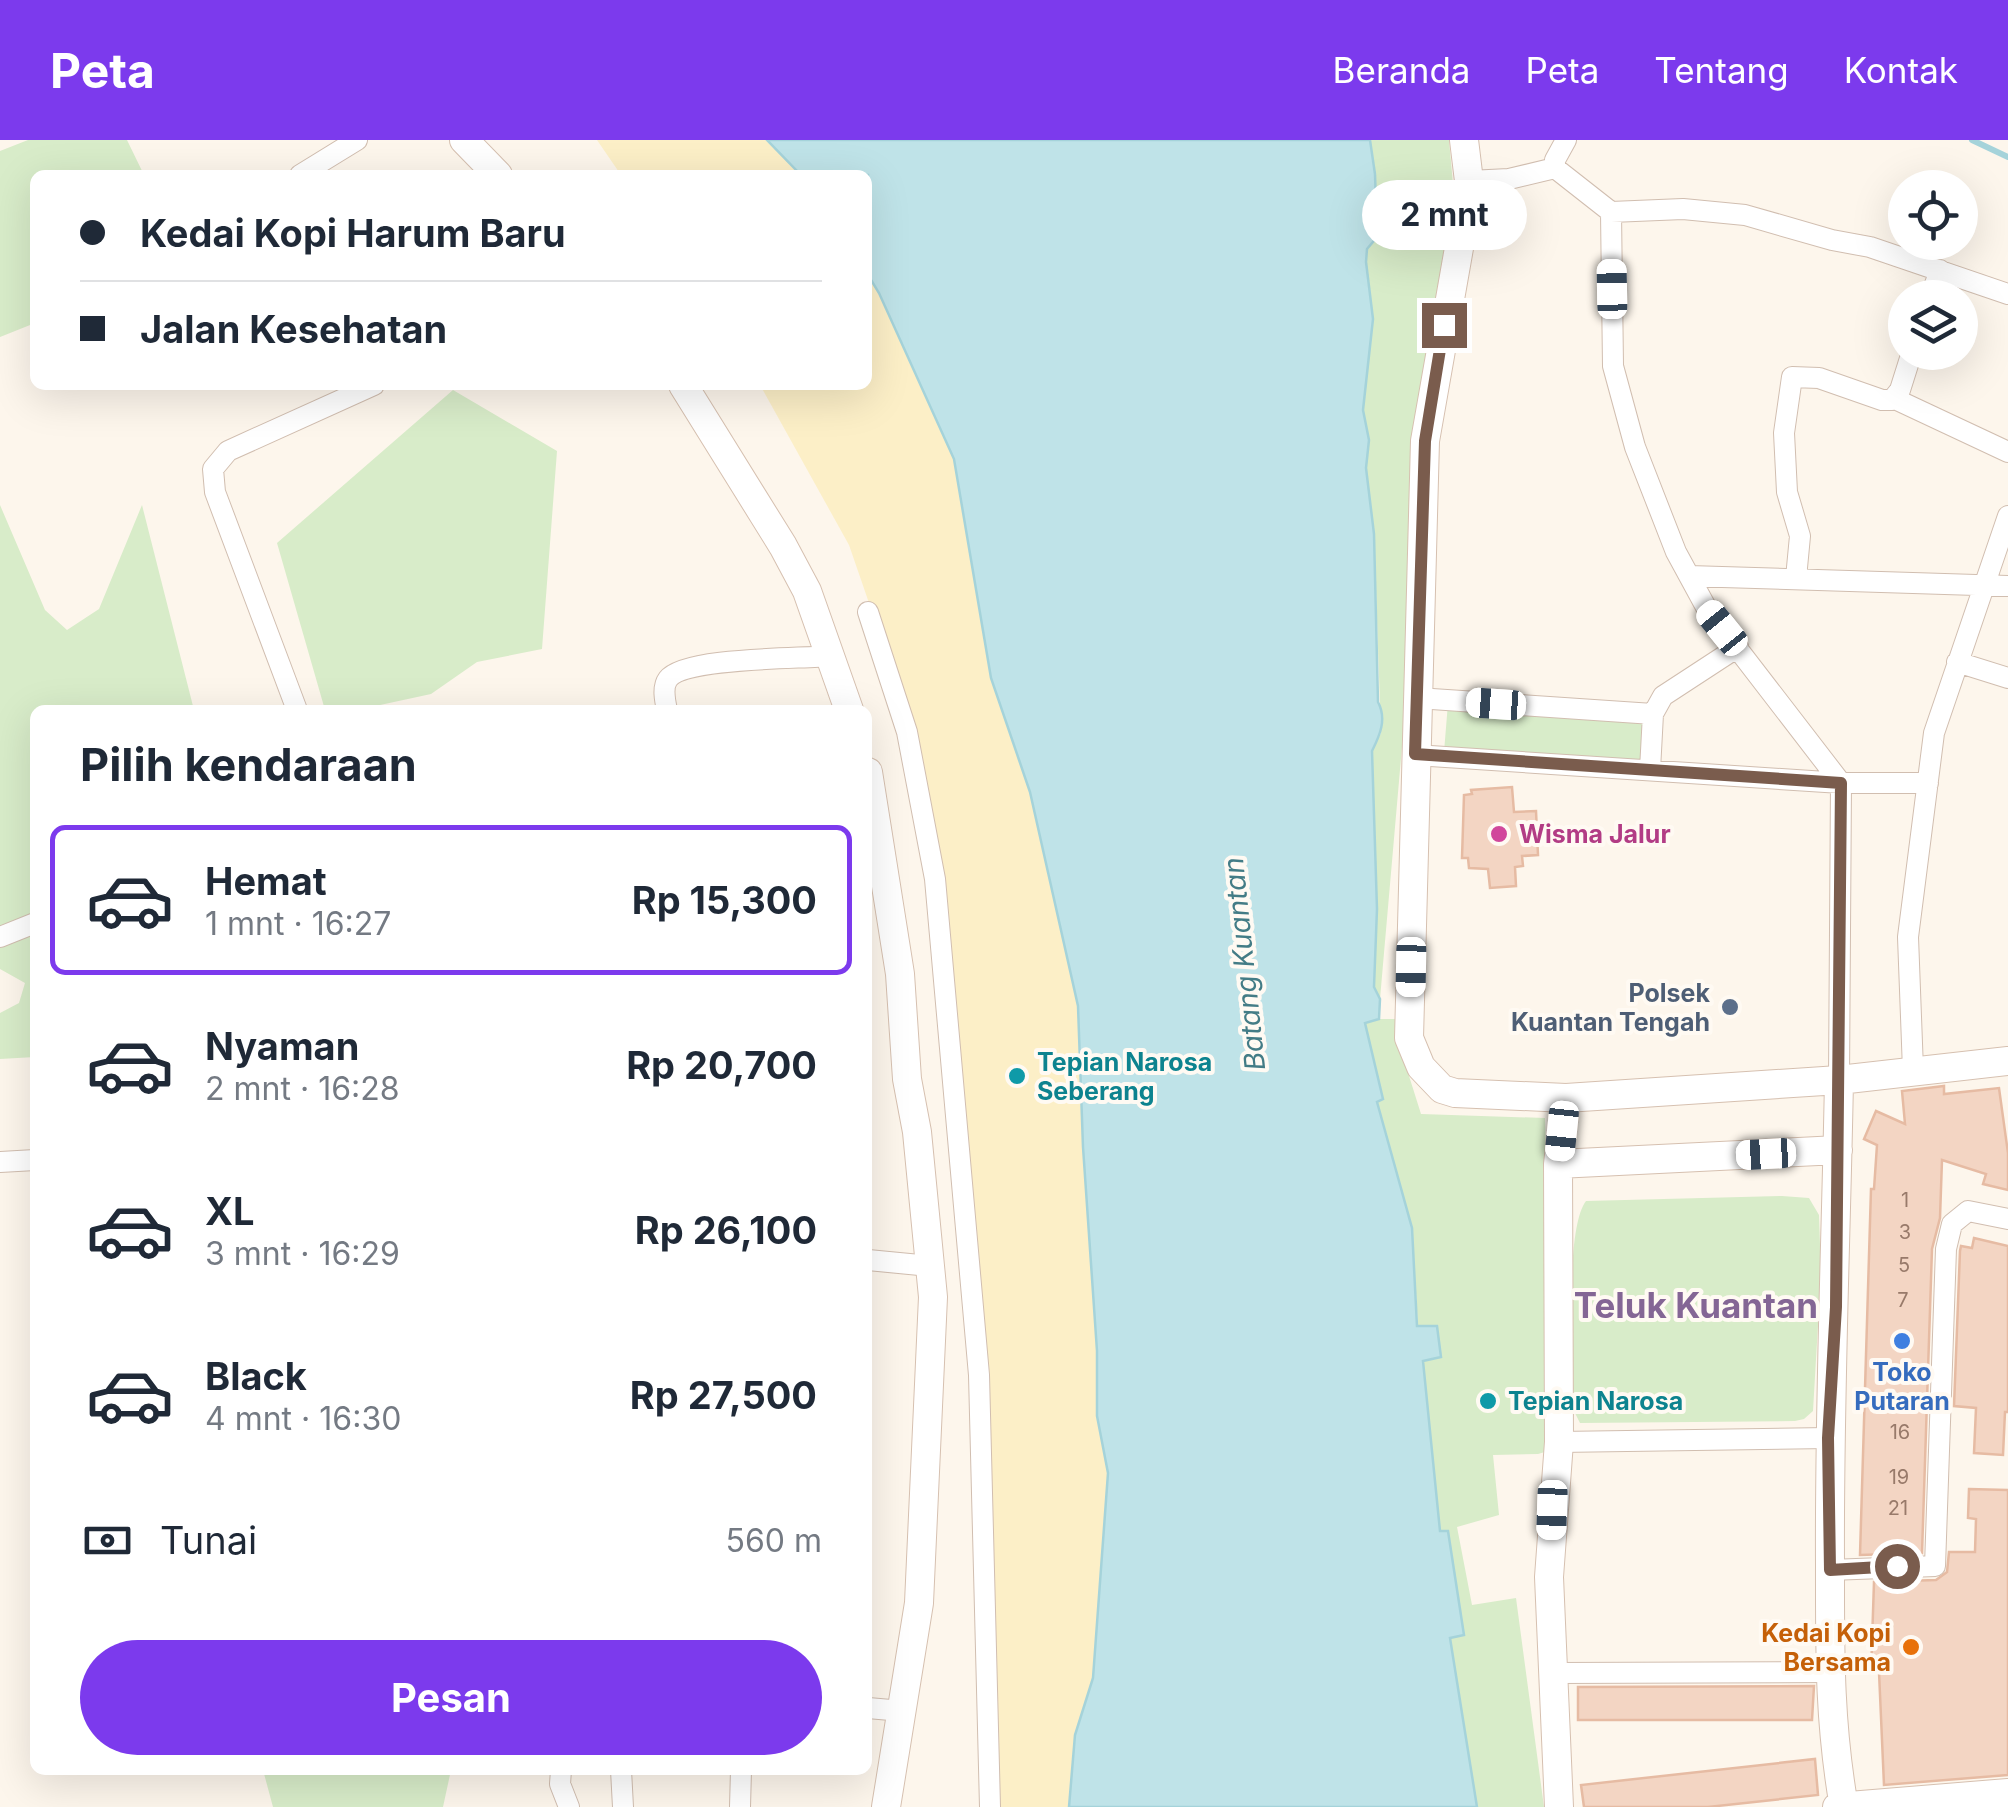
<!DOCTYPE html>
<html lang="id">
<meta charset="utf-8">
<style>
body{margin:0;font-family:Inter,sans-serif;background:#f2f2f3;color:#1f2937;height:100vh;display:flex;flex-direction:column;font-size:38px;white-space:nowrap}
*{box-sizing:border-box;margin:0}
p{font-size:32px;color:#747a83}
.icon{flex:none;width:55px;height:55px;fill:none;stroke:currentColor;stroke-width:2;stroke-linecap:round;stroke-linejoin:round}
.map{position:relative;flex:1;overflow:hidden}
.sheet{position:absolute;left:30px;top:565px;width:842px;height:1070px;display:flex;flex-direction:column;background:#fff;border-radius:15px;box-shadow:0 10px 40px #0002}
.sheet>*{flex:none}
.hud{position:absolute;left:30px;top:30px;width:842px;height:220px;border-radius:15px;box-shadow:0 10px 40px #0002;display:grid;align-content:center;height:220px;padding:0 50px;background:#fff}
.controls{position:absolute;left:1888px;top:30px;display:grid;gap:20px}
.controls a{display:grid;place-items:center;width:90px;height:90px;border-radius:50%;background:#fff;box-shadow:0 10px 40px #0002;font-size:50px}
.end{position:absolute;width:45px;height:45px;margin:-22px;border:12px solid #7a5c4d;background:#fff;box-shadow:0 0 0 5px #fff}
.from{border-radius:50%}
.bubble{position:absolute;height:70px;border-radius:35px;background:#fff;box-shadow:0 10px 40px #0002;font-size:32px;font-weight:700;line-height:70px;text-align:center}
.car{position:absolute;width:30px;height:60px;margin:-30px -15px;border-radius:12px;box-shadow:0 0 8px 2px #0007;background:linear-gradient(#fff 24%,#345 0 40%,#fff 0 76%,#345 0 86%,#fff 0)}
.hud b{display:flex;align-items:center;gap:35px;height:95px;font-size:38px}
.hud b+b{border-top:2px solid #e0e1e3}
.hud i{width:25px;height:25px;background:#1f2937}
ul{padding:0;list-style:none}
li{display:flex;align-items:center;gap:30px;height:150px;margin:0 20px 15px;padding:0 30px;border:5px solid transparent;border-radius:15px}
li div{flex:1}
li b{display:block;font-size:38px}
li em{font-style:normal;font-weight:700}
li.selected{border-color:#7c3aed}
li>.icon{width:90px;height:90px;stroke-width:1.5}
h2{padding:0 50px;font-size:45px;line-height:120px}
.pay{display:flex;align-items:center;gap:25px;height:110px;padding:0 50px;font-size:38px}
.pay p{margin-inline-start:auto}
.cta{display:flex;gap:20px;margin-top:auto;padding:20px 50px}
.cta a{flex:1;height:115px;border-radius:60px;background:#7c3aed;color:#fff;font-size:40px;font-weight:700;line-height:115px;text-align:center}
header{display:flex;align-items:center;gap:60px;box-sizing:border-box;height:140px;padding:0 50px;background:#7c3aed;color:#fff}
header strong{font-size:48px}
nav{display:flex;gap:55px;margin-inline-start:auto;font-size:35px}
.map>svg:first-child{display:block}
</style>
<header>
<strong>Peta</strong>
<nav><a>Beranda</a><a>Peta</a><a>Tentang</a><a>Kontak</a></nav>
</header>
<div class="map">
<svg width="2008" height="1667" viewBox="0 0 2008 1667">
<rect width="100%" height="100%" fill="#fdf6ec"/>
<path fill="#d8ecc9" d="M28,0h99l17,35h-109v148l-35,14v-186z
M1370,0h79l6,66 -49,495 -26,298 -6,-12 3,-78 -5,-158 9,-18 -7,-199 -8,-66 2,-28 -5,-30 10,-91 -7,-57 1,-13 10,-13 -2,-62z
M453,250l104,61 -15,198 -65,13 -46,32 -74,16h-32l-48,-167z
M0,365l45,105 22,20 32,-21 43,-104 52,205h-159v347l-35,2v-46l19,-10 6,-20 -25,-14z
M1448,563l196,14 -4,49 -196,-14z
M1379,879h20l5,41 17,54 124,4 4,167 -1,166 -10,3 -45,1 6,60 -42,12 15,78 44,-7 28,209h-67l-27,-170 13,-1 -23,-104 -17,-172 17,-3 -3,-31h-19l-6,-98 -36,-127 7,-2 -18,-76z
M1782,1056l27,2 10,17 2,58 -8,138 -9,8 -9,2 -215,2 -7,-14c0,-42 -9,-179 13,-208z
M263,1630h188l-8,37h-170z"/>
<path fill="#fcefc7" d="M597,0h170l34,35h-180z
M868,135l11,18 75,166 37,219 39,114 48,214 5,141 14,204v65l11,57 -15,205 -18,57 -6,72h-74l-23,-499 -54,-563 -69,-200 -89,-160h108z"/>
<path fill="#bfe3e8" stroke="#a5d3da" stroke-width="2.5" d="M767,0h603l5,34 2,63 -10,12 -1,13 7,57 -10,91 6,30 -3,28 8,66 4,168c9,17 2,33 -6,49l5,158 -3,78 6,12 -1,20 -14,4 18,76 -6,3 35,126 5,98h20l4,31 -18,4 17,170h8l16,104 -14,3 27,169h-408l6,-72 18,-57 15,-205 -11,-57v-65l-14,-204 -5,-141 -48,-214 -39,-114 -37,-219 -75,-166 -11,-18v-100h-67z"/>
<g fill="none" stroke-linecap="round" stroke-linejoin="round">
<path stroke="#a5d3da" stroke-width="6" d="M1972,0l36,17"/>
</g>
<path fill="#f3d5c3" stroke="#e6bba3" stroke-width="2.5" d="M1512,647l2,25 22,-1 2,44 -16,1 1,10 -8,1 1,19 -26,2 -2,-19 -19,-1 -1,-10h-6l2,-63 8,-1 -1,-4z
M1944,946v8l55,-6 9,65v37l-25,-6 3,-10 -44,-14 -2,58 -8,31 -10,304 -62,2 11,-366h3l3,-44 -13,-6 12,-28 29,13 -3,-33z
M1974,1098l34,8v166h-3l-2,43 -29,-2 2,-45 -22,-2 6,-155 1,-5 11,2z
M1969,1349l39,1v285l-124,10 -5,-113 -8,1 3,-91 62,-2 11,-8 2,-20h26l1,-33 -8,-1z
M1814,1546l-2,34h-234v-33z
M1815,1619l3,36 -110,12h-124l-3,-22z"/>
<g fill="none" stroke-linecap="round" stroke-linejoin="round">
<g stroke="#d1beb0" stroke-width="22">
<path id="street" d="M1566,0l-11,20v8l56,44 72,-3 62,6 87,25 38,7 138,47
M300,35l57,-35
M1469,41l40,-2 46,-11
M1611,72l2,154 22,81 41,105 31,57 134,174 -2,297
M1930,158l10,-28
M1895,259l113,53
M1689,436l319,10
M1796,438l4,-42 -13,-44 -3,-59 8,-56 27,1 63,22h10l8,-10 12,-38
M868,472l39,120 28,147 44,496 11,432
M1957,522l51,16
M1417,558l236,16
M297,570l-82,-218 -2,-23 15,-18 146,-66
M667,570c-2,-9 -5,-23 1,-31 16,-22 131,-20 162,-23
M1415,615l426,28h87
M1650,630l3,-56 10,-18 75,-49
M0,797l35,-14
M1913,930l-5,-133 26,-204 74,-217
M0,1022l35,-2
M868,1120l62,6
M1559,1302l269,-4
M1830,1430l105,-4 11,-317 6,-25 16,-13 40,8
M1556,1533l273,-1
M868,1568l34,3
M561,1630l-1,14 9,23
M621,1630l2,37
M740,1667l1,-37"/>
</g>
<g stroke="#d6c0b0" stroke-width="30">
<path id="secondary" d="M464,0l34,35
M1464,0l5,41 -1,16 -43,244 -16,597 12,29 21,22 13,4 111,5 273,-18 169,-19
M683,245l100,161 24,45 42,119
M868,632l32,202 7,105 10,53 16,165 -14,306 -33,204
M1839,940c-3,161 -10,323 -9,485 0,86 -1,156 14,242
M1558,1024l280,-14
M1559,1667l-10,-230 10,-135 -1,-278 8,-66
M1837,1667l171,-14"/>
</g>
<use href="#street" stroke="#fff" stroke-width="20"/>
<use href="#secondary" stroke="#fff" stroke-width="28"/>
</g>
<g fill="none" stroke-linecap="round" stroke-linejoin="round">
<path stroke="#7a5c4d" stroke-width="12" d="M1444,185l-19,116 -10,313 426,29 -5,524 -8,131 2,132 67,-4"/>
</g>
<circle fill="#d1479c" stroke="#fffaf3" stroke-width="4" cx="1499" cy="694" r="10"/>
<circle fill="#5c6f8a" stroke="#fffaf3" stroke-width="4" cx="1730" cy="867" r="10"/>
<g fill="#0f9aa8" stroke="#fffaf3" stroke-width="4">
<circle cx="1017" cy="936" r="10"/>
<circle cx="1488" cy="1261" r="10"/>
</g>
<circle fill="#3f7fe0" stroke="#fffaf3" stroke-width="4" cx="1902" cy="1201" r="10"/>
<circle fill="#e8710a" stroke="#fffaf3" stroke-width="4" cx="1911" cy="1507" r="10"/>
<g text-anchor="middle" dominant-baseline="central" stroke-width="8" stroke-linejoin="round" paint-order="stroke">
<g font-size="20" fill="#987a6a">
<text x="1905" y="1060">1</text>
<text x="1905" y="1092">3</text>
<text x="1904" y="1125">5</text>
<text x="1903" y="1160">7</text>
<text x="1900" y="1292">16</text>
<text x="1899" y="1337">19</text>
<text x="1898" y="1368">21</text>
</g>
<g font-size="25" font-weight="bold" fill="#b23c85" stroke="#fffaf3" text-anchor="start">
<text x="1519" y="694">Wisma Jalur</text>
</g>
<g font-size="25" font-weight="bold" fill="#4e5e75" stroke="#fffaf3" text-anchor="end">
<text x="1710" y="853">Polsek<tspan x="1710" dy="29">Kuantan Tengah</tspan></text>
</g>
<g font-size="25" font-weight="bold" fill="#0d838f" stroke="#fffaf3" text-anchor="start">
<text x="1037" y="922">Tepian Narosa<tspan x="1037" dy="29">Seberang</tspan></text>
<text x="1508" y="1261">Tepian Narosa</text>
</g>
<g font-size="25" font-weight="bold" fill="#366cbe" stroke="#fffaf3">
<text x="1902" y="1232">Toko<tspan x="1902" dy="29">Putaran</tspan></text>
</g>
<g font-size="25" font-weight="bold" fill="#c56008" stroke="#fffaf3" text-anchor="end">
<text x="1891" y="1493">Kedai Kopi<tspan x="1891" dy="29">Bersama</tspan></text>
</g>
<g font-size="28" font-style="italic" fill="#437c86" stroke="#fffaf3">
<text transform="translate(1244 824) rotate(-96)">Batang Kuantan</text>
</g>
<g font-size="35" font-weight="bold" fill="#846695" stroke="#fffaf3">
<text x="1696" y="1165">Teluk Kuantan</text>
</g>
</g>
</svg>
<div class="controls">
<a><svg class="icon" aria-label="locate" viewBox="0 0 24 24"><circle cx="12" cy="12" r="6"/><path d="M12 2v4M12 18v4M2 12h4M18 12h4"/></svg></a>
<a><svg class="icon" aria-label="layers" viewBox="0 0 24 24"><path d="M12 4l9 5-9 5-9-5zM3 14l9 5 9-5"/></svg></a>
</div>
<i class="end from" style="left:1897px;top:1426px"></i>
<i class="end" style="left:1444px;top:185px"></i>
<div class="bubble" style="left:1362px;top:40px;width:165px">2 mnt</div>
<i class="car" style="left:1612px;top:149px;rotate:359deg"></i>
<i class="car" style="left:1722px;top:488px;rotate:321deg"></i>
<i class="car" style="left:1496px;top:564px;rotate:274deg"></i>
<i class="car" style="left:1411px;top:827px;rotate:181deg"></i>
<i class="car" style="left:1562px;top:991px;rotate:186deg"></i>
<i class="car" style="left:1766px;top:1014px;rotate:267deg"></i>
<i class="car" style="left:1552px;top:1370px;rotate:182deg"></i>
<div class="hud">
<b><i class="from"></i>Kedai Kopi Harum Baru</b>
<b><i></i>Jalan Kesehatan</b>
</div>
<section class="sheet">
<h2>Pilih kendaraan</h2>
<ul>
<li class="selected"><svg class="icon" aria-label="car" viewBox="0 0 24 24"><path d="M5 17H2v-5l4-1 3-4h7l3 4 3 1v5h-3M9 17h6M6 11h13"/><circle cx="7" cy="17" r="2"/><circle cx="17" cy="17" r="2"/></svg><div><b>Hemat</b><p>1 mnt · 16:27</p></div><em>Rp 15,300</em></li>
<li><svg class="icon" aria-label="car" viewBox="0 0 24 24"><path d="M5 17H2v-5l4-1 3-4h7l3 4 3 1v5h-3M9 17h6M6 11h13"/><circle cx="7" cy="17" r="2"/><circle cx="17" cy="17" r="2"/></svg><div><b>Nyaman</b><p>2 mnt · 16:28</p></div><em>Rp 20,700</em></li>
<li><svg class="icon" aria-label="car" viewBox="0 0 24 24"><path d="M5 17H2v-5l4-1 3-4h7l3 4 3 1v5h-3M9 17h6M6 11h13"/><circle cx="7" cy="17" r="2"/><circle cx="17" cy="17" r="2"/></svg><div><b>XL</b><p>3 mnt · 16:29</p></div><em>Rp 26,100</em></li>
<li><svg class="icon" aria-label="car" viewBox="0 0 24 24"><path d="M5 17H2v-5l4-1 3-4h7l3 4 3 1v5h-3M9 17h6M6 11h13"/><circle cx="7" cy="17" r="2"/><circle cx="17" cy="17" r="2"/></svg><div><b>Black</b><p>4 mnt · 16:30</p></div><em>Rp 27,500</em></li>
</ul>
<div class="pay"><svg class="icon" aria-label="cash" viewBox="0 0 24 24"><path d="M3 7h18v10H3z"/><circle cx="12" cy="12" r="2"/></svg>Tunai<p>560 m</p></div>
<div class="cta"><a>Pesan</a></div>
</section>
</div>
